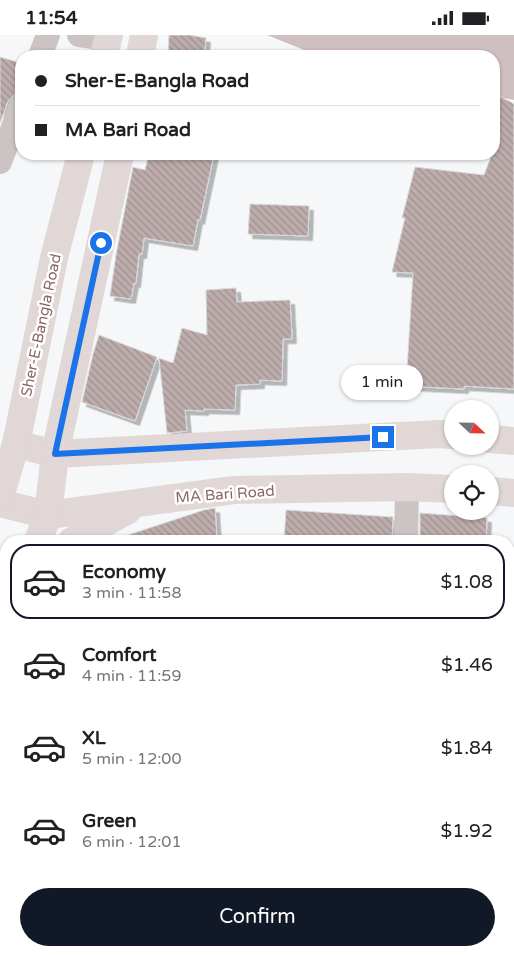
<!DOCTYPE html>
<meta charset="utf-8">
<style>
body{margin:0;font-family:"Varela Round",sans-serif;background:#f6f6f6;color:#202124;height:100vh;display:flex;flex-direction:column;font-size:19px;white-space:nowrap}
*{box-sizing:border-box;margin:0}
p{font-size:16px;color:#757577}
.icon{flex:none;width:28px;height:28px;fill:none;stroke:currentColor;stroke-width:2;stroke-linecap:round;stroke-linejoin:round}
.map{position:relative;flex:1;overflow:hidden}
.details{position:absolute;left:0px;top:500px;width:515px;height:421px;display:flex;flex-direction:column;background:#fff;border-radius:20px 20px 0 0;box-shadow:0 1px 4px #0004}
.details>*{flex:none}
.banner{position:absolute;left:15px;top:15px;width:485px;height:110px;border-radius:20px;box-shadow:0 1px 4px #0004;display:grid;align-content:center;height:110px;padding:0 20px;background:#fff}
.needle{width:32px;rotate:112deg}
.buttons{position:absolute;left:444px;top:365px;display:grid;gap:10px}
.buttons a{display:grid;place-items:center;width:55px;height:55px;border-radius:50%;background:#fff;box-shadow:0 1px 4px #0004;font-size:25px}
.end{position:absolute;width:22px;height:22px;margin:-11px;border:6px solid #1a73e8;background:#fff;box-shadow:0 0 0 2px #fff}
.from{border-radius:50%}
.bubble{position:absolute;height:35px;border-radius:18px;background:#fff;box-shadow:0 1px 4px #0004;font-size:16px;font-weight:600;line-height:35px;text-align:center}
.banner b{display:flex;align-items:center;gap:18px;height:48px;font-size:19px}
.banner b+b{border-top:1px solid #e0e0e0}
.banner i{width:12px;height:12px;background:#202124}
ul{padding:9px 0 0;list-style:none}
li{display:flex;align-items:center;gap:15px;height:75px;margin:0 10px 8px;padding:0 10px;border:2px solid transparent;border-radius:20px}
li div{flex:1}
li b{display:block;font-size:19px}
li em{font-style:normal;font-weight:600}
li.on{border-color:#111827}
li>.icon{width:45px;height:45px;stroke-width:1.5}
.cta{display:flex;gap:10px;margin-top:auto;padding:10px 20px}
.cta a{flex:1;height:58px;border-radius:30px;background:#111827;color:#fff;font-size:20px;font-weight:600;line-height:58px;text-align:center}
.status{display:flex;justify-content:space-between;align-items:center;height:35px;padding:0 25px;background:#fff;direction:ltr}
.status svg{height:14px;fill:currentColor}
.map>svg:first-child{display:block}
</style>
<div class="status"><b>11:54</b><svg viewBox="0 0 49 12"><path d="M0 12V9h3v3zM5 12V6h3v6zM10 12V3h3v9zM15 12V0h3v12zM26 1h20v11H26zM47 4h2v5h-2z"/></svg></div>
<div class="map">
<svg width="514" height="921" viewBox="0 0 514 921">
<defs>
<pattern id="building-back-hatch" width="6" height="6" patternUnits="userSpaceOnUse" patternTransform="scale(1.25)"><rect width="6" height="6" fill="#bcacac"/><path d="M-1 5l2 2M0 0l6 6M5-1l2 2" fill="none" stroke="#9f9090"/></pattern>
<filter id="shadow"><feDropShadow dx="4.5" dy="4.5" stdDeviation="0" flood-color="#0004"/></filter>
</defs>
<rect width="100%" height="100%" fill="#f6f7f9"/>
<path fill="#d0bfc1" d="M267,0h247v65l-20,-4v-40h-175z"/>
<path fill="url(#building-back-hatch)" stroke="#d8d9db" filter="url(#shadow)" d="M169,0h20l17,3 -2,18h-36z
M0,22l21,6v15l-6,16 -7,7 -8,22z
M494,58l20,11v285l-50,-3v3l-58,-3 7,-113 -21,-1 13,-54h-3l13,-51 69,8 8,-21h2z
M149,119h65l-14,66 -2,-1 -5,27 -49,-8 -2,16h-3l-3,29h-2l-3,16 -21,-3 6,-41 17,-88 12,3z
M250,169l59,2 -1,30 -60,-2z
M236,253l1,14 53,-2 2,39h-9l-1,42 -22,-1v4l-24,1 -1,25 -31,-1v2l-19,-1 2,21 -20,2 -8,-75 14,5 9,-35 25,7 -1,-45z
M99,300l58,22 -22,64 -53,-19 11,-48z
M215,473l2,33h-95v-4l82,-27z
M286,475l107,7 -1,24h-108z
M420,478l67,5 -1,23h-66z"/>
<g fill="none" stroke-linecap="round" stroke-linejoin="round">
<path stroke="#ccc4c3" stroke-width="24" d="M79,0l29,4
M40,21l8,-21
M0,127l21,-56
M406,506l1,-54
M509,649l5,-17
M509,872l5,2
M178,915l1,6
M249,921l1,-6
M419,921l2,-6"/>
<path stroke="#e0d7d6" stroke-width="28" d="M490,404l24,2
M16,409l39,10 384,-20 13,1
M490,456l24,2
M0,468l48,12 186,-25 173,-3 45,2
M72,506l56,-31"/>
<path stroke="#e0d7d6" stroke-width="28" d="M104,21l5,-21
M140,21l4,-21
M0,462l16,-53 38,-186 27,-104
M38,506l10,-26 7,-61 65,-300
M0,637l6,-23"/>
</g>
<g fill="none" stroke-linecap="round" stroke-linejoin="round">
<path stroke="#1a73e8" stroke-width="6" d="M101,208l-46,211 328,-17"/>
</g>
<g text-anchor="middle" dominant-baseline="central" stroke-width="5" stroke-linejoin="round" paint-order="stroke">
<g font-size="15" fill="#8a6865" stroke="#fff">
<text transform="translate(41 290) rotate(-78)">Sher-E-Bangla Road</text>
<text transform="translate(225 459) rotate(-4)">MA Bari Road</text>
</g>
</g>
</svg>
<div class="buttons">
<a><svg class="needle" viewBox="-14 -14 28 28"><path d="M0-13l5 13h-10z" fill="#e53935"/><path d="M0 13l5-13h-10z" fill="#757577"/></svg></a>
<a><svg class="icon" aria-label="locate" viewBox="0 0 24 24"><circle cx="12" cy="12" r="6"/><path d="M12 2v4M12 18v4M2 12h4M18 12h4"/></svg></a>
</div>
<i class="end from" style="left:101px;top:208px"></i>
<i class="end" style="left:383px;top:402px"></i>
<div class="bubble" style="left:341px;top:330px;width:82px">1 min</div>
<div class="banner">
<b><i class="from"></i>Sher-E-Bangla Road</b>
<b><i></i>MA Bari Road</b>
</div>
<section class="details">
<ul>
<li class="on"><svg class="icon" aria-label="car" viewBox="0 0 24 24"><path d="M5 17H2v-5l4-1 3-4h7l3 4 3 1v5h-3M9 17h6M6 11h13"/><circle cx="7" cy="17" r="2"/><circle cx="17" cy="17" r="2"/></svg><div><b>Economy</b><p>3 min · 11:58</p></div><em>$1.08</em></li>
<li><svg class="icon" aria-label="car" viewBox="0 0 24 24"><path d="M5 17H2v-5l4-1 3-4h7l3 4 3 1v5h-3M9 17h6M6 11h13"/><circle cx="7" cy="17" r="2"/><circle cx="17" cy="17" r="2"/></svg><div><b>Comfort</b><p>4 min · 11:59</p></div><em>$1.46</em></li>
<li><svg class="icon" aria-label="car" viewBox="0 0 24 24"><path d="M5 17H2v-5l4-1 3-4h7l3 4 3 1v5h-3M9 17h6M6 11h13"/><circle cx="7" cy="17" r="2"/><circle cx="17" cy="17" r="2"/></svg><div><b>XL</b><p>5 min · 12:00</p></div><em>$1.84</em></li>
<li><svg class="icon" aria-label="car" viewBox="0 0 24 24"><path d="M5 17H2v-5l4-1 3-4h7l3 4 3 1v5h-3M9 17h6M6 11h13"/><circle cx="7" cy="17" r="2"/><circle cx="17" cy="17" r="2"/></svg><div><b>Green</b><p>6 min · 12:01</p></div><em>$1.92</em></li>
</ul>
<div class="cta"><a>Confirm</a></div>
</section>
</div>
